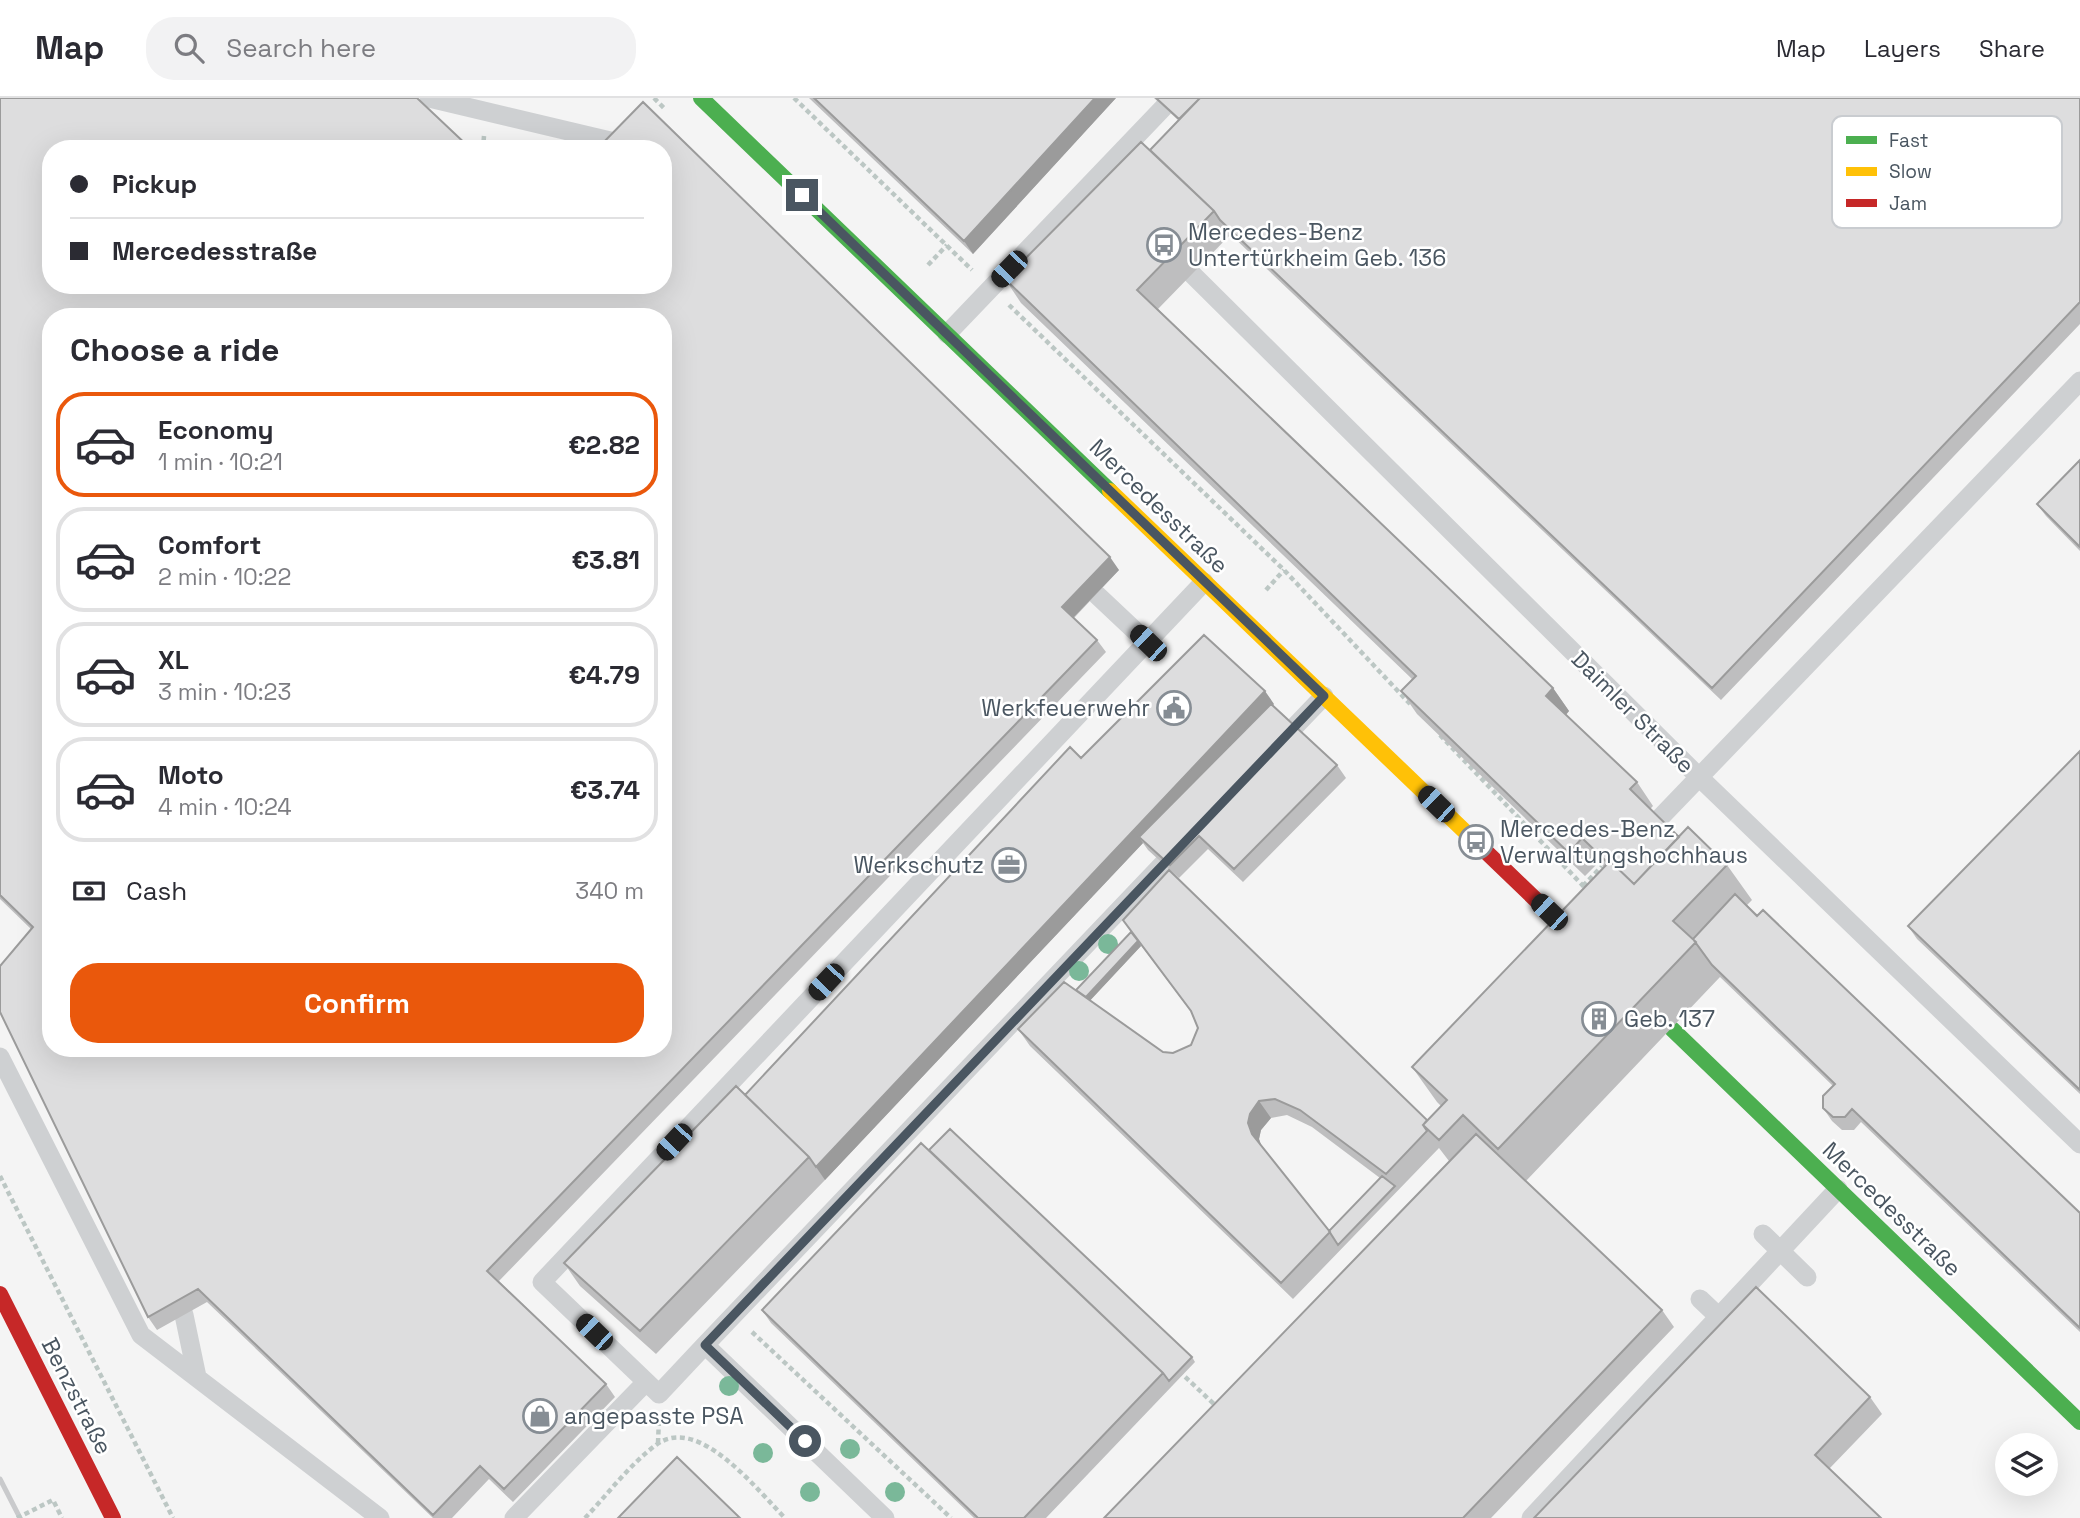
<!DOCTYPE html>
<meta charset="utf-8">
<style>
body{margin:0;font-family:"Space Grotesk",sans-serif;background:#f2f2f3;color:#2b2b33;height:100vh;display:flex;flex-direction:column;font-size:26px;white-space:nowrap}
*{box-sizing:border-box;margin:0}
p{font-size:23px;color:#7c7c81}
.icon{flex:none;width:38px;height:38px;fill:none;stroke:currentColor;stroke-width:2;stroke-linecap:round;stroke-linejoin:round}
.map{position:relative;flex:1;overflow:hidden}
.sheet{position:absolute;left:42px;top:210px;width:630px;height:749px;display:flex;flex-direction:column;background:#fff;border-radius:28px;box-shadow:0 7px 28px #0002}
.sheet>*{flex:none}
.banner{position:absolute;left:42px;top:42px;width:630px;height:154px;border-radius:28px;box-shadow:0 7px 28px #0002;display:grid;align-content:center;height:154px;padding:0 28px;background:#fff}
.buttons{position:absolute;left:1995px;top:1335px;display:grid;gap:14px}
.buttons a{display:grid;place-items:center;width:63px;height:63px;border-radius:50%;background:#fff;box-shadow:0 7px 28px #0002;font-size:35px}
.end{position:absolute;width:32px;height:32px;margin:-16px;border:9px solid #4a5661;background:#fff;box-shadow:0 0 0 4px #fff}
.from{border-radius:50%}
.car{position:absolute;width:21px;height:42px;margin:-21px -10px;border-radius:9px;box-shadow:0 0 5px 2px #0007;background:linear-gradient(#222 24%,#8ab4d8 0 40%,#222 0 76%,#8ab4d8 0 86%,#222 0)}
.banner b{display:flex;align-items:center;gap:24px;height:66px;font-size:26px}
.banner b+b{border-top:2px solid #e1e1e2}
.banner i{width:18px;height:18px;background:#2b2b33}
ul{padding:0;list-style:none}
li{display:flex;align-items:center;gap:21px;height:105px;margin:0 14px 10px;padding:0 14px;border:4px solid #e1e1e2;border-radius:28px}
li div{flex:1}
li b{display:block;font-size:26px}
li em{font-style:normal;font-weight:700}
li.selected{border-color:#ea580c}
li>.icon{width:63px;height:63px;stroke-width:1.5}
h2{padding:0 28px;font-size:32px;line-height:84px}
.pay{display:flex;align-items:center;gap:18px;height:77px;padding:0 28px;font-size:26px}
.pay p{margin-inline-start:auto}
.button{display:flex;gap:14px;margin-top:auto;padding:14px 28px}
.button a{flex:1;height:80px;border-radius:28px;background:#ea580c;color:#fff;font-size:28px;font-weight:700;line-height:80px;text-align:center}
header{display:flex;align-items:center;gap:42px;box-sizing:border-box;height:98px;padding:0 35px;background:#fff;border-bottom:2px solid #e1e1e2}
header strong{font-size:33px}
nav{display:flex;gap:38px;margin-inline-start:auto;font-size:24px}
.search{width:490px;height:63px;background:#f2f2f3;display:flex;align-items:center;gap:18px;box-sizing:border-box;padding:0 24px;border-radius:28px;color:#7c7c81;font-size:26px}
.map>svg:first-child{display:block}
</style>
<header>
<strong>Map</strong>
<div class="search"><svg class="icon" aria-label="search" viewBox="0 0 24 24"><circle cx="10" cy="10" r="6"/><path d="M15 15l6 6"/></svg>Search here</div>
<nav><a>Map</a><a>Layers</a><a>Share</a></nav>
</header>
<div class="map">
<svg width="2080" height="1420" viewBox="0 0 2080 1420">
<rect width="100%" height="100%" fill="#f4f4f4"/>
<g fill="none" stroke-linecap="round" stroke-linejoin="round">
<path stroke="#bcc7c4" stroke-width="4.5" stroke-dasharray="5 3.5" stroke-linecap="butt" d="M654,0l12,12
M794,0l178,172
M483,51l1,-13
M928,167l19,-20
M1009,207l275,265 128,136
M1266,492l18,-20
M1440,637l148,156
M1583,788l19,-20
M0,1078l173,342
M752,1234l199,186
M1179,1273l37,35
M658,1345l1,-24
M58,1412l4,8
M585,1420c23,-24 45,-54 71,-73 42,-32 102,46 129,73"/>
<path stroke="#ced0d2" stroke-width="19" d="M429,0l194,46
M1192,176l507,503 381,367
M947,236l217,-227
M1097,497l51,48
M1278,646l46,-48
M1656,724l424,-441
M0,959l141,278 239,183
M1763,1136l44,43
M1700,1201l19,18
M184,1217l13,62
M705,1247l475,-499
M514,1420l132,-136
M885,1420l-180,-173 -46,49 -117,-112 662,-700
M1531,1420l307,-329"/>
<path stroke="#4caf50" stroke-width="16" d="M701,0l409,393
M1672,931l408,393"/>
<path stroke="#ffc107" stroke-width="16" d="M1110,393l370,355"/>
<path stroke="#c62828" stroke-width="16" d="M1480,748l105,101
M0,1196l113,224"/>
<path stroke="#c9cacc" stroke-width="5" d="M0,1381l20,39"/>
<path stroke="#bcc7c4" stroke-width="4.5" stroke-dasharray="5 3.5" stroke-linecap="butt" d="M17,1420l36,-18 5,10"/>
</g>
<g fill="#7ab899">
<circle cx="1108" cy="846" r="10"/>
<circle cx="1079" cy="873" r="10"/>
<circle cx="729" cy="1288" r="10"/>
<circle cx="850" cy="1351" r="10"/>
<circle cx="763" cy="1355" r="10"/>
<circle cx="810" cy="1394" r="10"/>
<circle cx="895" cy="1394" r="10"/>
</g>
<path fill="#bebebf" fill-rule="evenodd" d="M0,0l51,51 1068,421 -45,48 23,22 9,12 -607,629 107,103 9,13 -102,105 -24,-23 -37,39h-19l-226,-216 -50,28 -9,-13 -117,-388 -31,-30z
M809,0h307l-143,156z
M1154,0h926v226l-359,376 -492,-467 1,2 -72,74 395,379 16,23 -3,4 71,67 16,24 -3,3 29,28 48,28 25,35 -5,5 333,308v119l-219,-210 -7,8h-12l-10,-9 -9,-13 10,-22 -113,-109 -194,204 136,129 12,17 -183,191h-387l345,-357 -10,-13 -146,151 -263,-253 -12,-17 58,-39 55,-58 -8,-12 304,200 14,-14 -4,-4 -25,-35 192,-200 -5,-5 -14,14 -168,-162 -16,-23 11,-12 -391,-376 -16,-24 145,-129 28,-30zM1140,846l52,69 6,15 -7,17 -18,8 -10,-1 -73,-52 51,-54zM1287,1017l25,12 68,51 -51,53 -67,-84 -3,-8 2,-9 10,-12z
M2080,362v91l-34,-35 -9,-12z
M1274,606l-1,1 64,60 9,13 -103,104 -35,-33 -29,29 -31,-28 -5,-7 -318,337 -169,174 -76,-68 -16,-23 181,-168 336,-337z
M2080,653v343l-163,-155 -9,-13z
M929,1052l263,207 3,5 -149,156h-72l-203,-195 -9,-13z
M1870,1299l12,17 -53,55 -295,49z"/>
<path fill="#9b9b9b" d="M1095,0h21l-143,156 -9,-13z
M1110,459l9,13 -48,50 -9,-13z
M1553,590l16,23 -7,8 -16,-23z
M1265,593l9,13 -130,138 -5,-5 4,6 -318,337 -9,-13z
M1138,843l3,5 -55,59 -3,-5z
M1259,1003l12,17 -10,12 -2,9 4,12 -11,-17 -4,-11 2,-9z"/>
<path fill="#ddddde" stroke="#9b9b9b" stroke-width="2" fill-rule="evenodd" d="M0,0h417l54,51h-420v136h612v-136h-66l46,-47 467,455 -48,50 35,33 -610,631 119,113 -102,105 -24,-23 -47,49 -235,-226 -50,28 -148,-305v-46l33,-39 -33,-32zM51,219h612v731h-612z
M814,0h281l-131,143z
M1156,0h44l-21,21z
M1200,0h880v204l-368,386 -492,-468 -6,-9 -64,-61z
M1141,44l73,69 -77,79 416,398 -7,8 91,86 -7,7 49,48 -45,47 -24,-23 -2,2 -26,-25 -13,15 -168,-162 15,-15 -411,-397z
M2080,362v87l-43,-43z
M1204,537l61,56 -449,476 -7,-10 -64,-62 325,-348 11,11z
M1271,606l66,61 -103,104 -35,-33 -29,29 -31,-28z
M2080,653v339l-172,-164z
M1688,729l39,38 -54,56 23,21 -198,207 -35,-34 -24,25 -16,-15 24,-25 -35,-33 198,-206 24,23z
M1169,772l258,250 -4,5 4,6 -41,43 -86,-64 -25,-11 -16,2 -9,13 -2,9 4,11 78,98 -49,51 -263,-254 46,-47 99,70 10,1 18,-8 7,-17 -7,-17 -68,-91z
M1735,796l22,22 6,-6 317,303v115l-228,-219 -7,8h-12l-10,-9v-12l12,-12 -123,-119 -19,-26z
M1131,834l7,9 -52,56 -10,-7z
M736,988l73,71 -169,174 -76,-68z
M950,1031l242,228 -23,24 -6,-8 -234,-223z
M1476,1036l186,176 -199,208h-359z
M921,1045l242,230 -139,145h-46l-216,-208z
M1382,1078l13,10 -57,59 -9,-14z
M1756,1189l114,110 -55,58 66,63h-347z
M677,1359l63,61h-122z"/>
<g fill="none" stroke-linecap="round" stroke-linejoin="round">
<path stroke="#4a5661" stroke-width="9" d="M802,97l522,501 -619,649 100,96"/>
</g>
<defs>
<g id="bus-ring" transform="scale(1.75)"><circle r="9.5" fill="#fff" stroke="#868d94" stroke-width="1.5"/><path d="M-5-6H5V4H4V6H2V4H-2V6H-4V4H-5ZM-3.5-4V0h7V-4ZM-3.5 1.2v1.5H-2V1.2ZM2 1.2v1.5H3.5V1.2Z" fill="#868d94"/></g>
<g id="civic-ring" transform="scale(1.75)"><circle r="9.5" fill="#fff" stroke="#868d94" stroke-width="1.5"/><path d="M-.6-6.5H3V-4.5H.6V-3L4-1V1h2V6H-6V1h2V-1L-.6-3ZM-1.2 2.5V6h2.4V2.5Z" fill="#868d94"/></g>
<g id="office-ring" transform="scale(1.75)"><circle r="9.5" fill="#fff" stroke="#868d94" stroke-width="1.5"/><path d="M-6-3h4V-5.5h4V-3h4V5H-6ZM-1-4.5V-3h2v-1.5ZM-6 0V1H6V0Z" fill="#868d94"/></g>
<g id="building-ring" transform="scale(1.75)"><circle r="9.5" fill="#fff" stroke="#868d94" stroke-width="1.5"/><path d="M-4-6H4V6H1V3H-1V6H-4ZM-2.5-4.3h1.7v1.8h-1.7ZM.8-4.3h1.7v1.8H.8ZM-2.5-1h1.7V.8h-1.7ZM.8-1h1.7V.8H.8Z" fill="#868d94"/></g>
<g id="shop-ring" transform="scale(1.75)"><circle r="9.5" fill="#fff" stroke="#868d94" stroke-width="1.5"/><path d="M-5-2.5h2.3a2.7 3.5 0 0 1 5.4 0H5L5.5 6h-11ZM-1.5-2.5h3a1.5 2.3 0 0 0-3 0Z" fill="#868d94"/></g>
</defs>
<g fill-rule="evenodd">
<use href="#bus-ring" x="1164" y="147"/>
<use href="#civic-ring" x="1174" y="610"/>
<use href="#bus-ring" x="1476" y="744"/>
<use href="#office-ring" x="1009" y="767"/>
<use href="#building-ring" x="1599" y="921"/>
<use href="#shop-ring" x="540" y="1318"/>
</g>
<g text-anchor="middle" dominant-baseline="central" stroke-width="5" stroke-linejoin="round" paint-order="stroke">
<g font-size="23" fill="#4a5661" stroke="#fff" text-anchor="start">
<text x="1188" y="134">Mercedes-Benz<tspan x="1188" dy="26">Untertürkheim Geb. 136</tspan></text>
<text x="1150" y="610" text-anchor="end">Werkfeuerwehr</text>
<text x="1500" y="731">Mercedes-Benz<tspan x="1500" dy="26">Verwaltungshochhaus</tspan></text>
<text x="984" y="767" text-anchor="end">Werkschutz</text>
<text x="1624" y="921">Geb. 137</text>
<text x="564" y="1318">angepasste PSA</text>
</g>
<g font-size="23" fill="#4a5661" stroke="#fff">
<text transform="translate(1159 408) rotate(44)">Mercedesstraße</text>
<text transform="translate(1633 614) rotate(45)">Daimler Straße</text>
<text transform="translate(1892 1111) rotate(44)">Mercedesstraße</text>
<text transform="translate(77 1298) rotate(63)">Benzstraße</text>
</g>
</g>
<rect x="1832" y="18" width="230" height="112" rx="10" fill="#fff" stroke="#c9ccd0" stroke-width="2"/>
<rect x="1846" y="38" width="31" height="8" fill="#4caf50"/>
<rect x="1846" y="69" width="31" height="9" fill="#ffc107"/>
<rect x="1846" y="101" width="31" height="8" fill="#c62828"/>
<g font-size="19" fill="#4a5661">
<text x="1889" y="49">Fast</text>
<text x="1889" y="80">Slow</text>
<text x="1889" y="112">Jam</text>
</g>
</svg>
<div class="buttons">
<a><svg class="icon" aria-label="layers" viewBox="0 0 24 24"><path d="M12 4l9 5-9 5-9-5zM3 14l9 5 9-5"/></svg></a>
</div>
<i class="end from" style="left:805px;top:1343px"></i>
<i class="end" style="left:802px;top:97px"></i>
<i class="car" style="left:1009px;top:171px;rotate:224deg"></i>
<i class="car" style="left:1148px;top:545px;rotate:314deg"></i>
<i class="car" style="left:1436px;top:706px;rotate:314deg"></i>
<i class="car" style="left:1549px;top:814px;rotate:314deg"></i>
<i class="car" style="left:826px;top:884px;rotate:223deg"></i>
<i class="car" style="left:674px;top:1044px;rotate:223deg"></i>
<i class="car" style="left:594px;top:1234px;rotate:314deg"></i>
<div class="banner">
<b><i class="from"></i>Pickup</b>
<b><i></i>Mercedesstraße</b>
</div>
<section class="sheet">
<h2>Choose a ride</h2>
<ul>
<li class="selected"><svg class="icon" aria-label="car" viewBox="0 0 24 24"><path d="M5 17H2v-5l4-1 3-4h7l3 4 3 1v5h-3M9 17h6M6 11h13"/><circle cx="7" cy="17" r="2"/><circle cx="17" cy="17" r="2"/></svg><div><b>Economy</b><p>1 min · 10:21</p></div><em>€2.82</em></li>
<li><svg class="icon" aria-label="car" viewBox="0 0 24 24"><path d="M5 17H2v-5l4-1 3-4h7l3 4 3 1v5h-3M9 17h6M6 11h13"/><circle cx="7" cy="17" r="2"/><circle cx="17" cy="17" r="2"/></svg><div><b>Comfort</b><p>2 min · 10:22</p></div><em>€3.81</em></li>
<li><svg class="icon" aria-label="car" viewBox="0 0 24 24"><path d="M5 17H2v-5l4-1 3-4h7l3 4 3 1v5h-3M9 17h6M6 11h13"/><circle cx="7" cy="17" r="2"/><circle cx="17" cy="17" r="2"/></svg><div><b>XL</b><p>3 min · 10:23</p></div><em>€4.79</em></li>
<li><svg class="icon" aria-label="car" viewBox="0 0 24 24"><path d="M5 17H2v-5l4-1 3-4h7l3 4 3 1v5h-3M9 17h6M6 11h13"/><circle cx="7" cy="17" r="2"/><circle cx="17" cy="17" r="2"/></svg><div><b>Moto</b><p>4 min · 10:24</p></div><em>€3.74</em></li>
</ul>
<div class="pay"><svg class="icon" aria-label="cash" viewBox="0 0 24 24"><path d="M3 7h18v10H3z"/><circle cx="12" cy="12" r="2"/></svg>Cash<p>340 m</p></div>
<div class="button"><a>Confirm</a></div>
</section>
</div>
